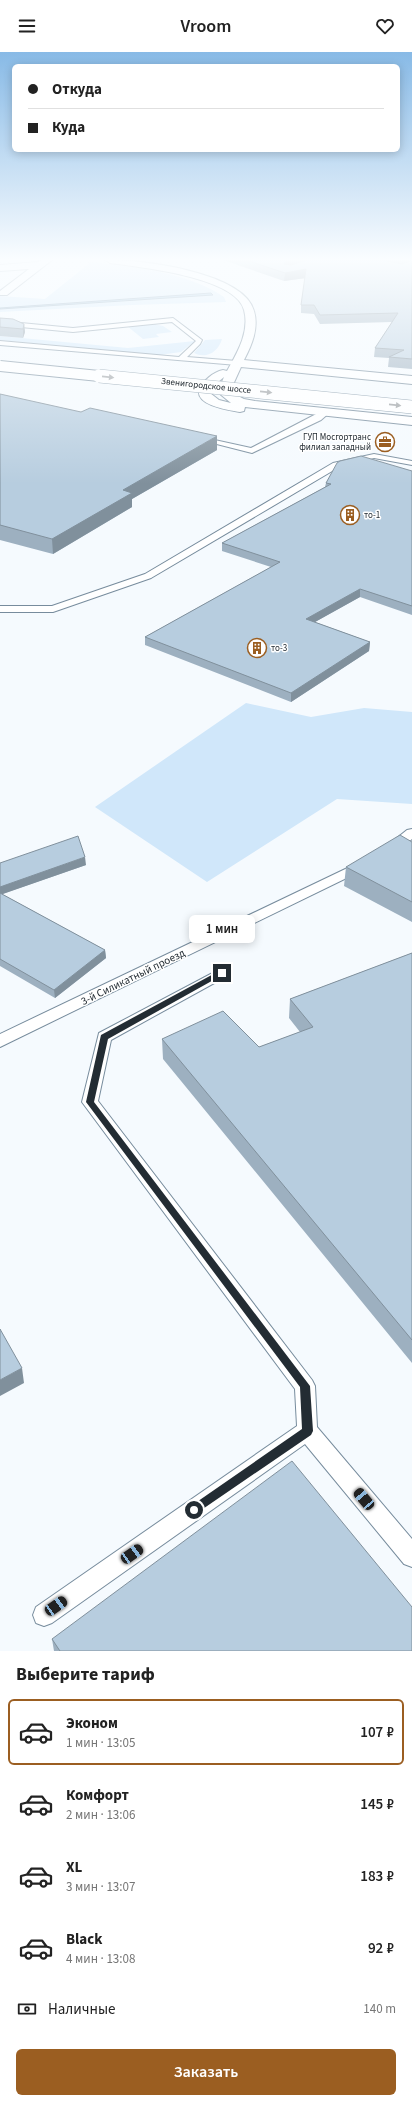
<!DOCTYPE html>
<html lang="ru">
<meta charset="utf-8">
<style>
body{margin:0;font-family:"Source Sans 3",sans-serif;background:#f6f6f6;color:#222;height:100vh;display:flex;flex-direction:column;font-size:15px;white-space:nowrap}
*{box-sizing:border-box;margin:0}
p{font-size:13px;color:#767676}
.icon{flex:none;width:22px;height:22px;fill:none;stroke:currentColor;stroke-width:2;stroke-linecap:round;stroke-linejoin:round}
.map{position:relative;height:1599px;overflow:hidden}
.side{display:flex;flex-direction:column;background:#fff;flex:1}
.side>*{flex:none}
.hud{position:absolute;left:12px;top:12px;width:388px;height:88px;border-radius:6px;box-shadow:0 2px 10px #0003;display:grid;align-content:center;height:88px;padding:0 16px;background:#fff}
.end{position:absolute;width:18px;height:18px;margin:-9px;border:5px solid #232c33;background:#fff;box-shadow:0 0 0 2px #fff}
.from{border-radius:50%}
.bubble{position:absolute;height:28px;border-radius:6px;background:#fff;box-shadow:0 2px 10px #0003;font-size:13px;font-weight:600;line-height:28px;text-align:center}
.car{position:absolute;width:12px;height:24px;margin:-12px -6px;border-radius:5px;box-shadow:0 0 3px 1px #0007;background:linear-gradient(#222 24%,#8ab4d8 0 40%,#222 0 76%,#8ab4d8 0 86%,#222 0)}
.hud b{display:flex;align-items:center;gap:14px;height:38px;font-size:15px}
.hud b+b{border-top:1px solid #e0e0e0}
.hud i{width:10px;height:10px;background:#222}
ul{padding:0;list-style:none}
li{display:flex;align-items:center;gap:12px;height:66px;margin:0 8px 6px;padding:0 8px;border:2px solid transparent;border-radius:6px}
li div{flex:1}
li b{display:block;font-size:15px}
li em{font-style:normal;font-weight:600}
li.active{border-color:#9b5e21}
li>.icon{width:36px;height:36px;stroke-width:1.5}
h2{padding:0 16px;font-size:18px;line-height:48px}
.pay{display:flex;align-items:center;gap:10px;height:44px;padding:0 16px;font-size:15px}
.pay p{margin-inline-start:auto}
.button{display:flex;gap:8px;margin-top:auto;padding:8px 16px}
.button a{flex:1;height:46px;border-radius:6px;background:#9b5e21;color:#fff;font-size:16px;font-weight:600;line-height:46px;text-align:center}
header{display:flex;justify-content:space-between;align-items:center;height:52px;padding:0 16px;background:#fff;font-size:18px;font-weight:600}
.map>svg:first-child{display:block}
</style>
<header><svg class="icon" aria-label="menu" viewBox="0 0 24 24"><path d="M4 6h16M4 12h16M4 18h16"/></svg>Vroom<svg class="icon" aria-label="heart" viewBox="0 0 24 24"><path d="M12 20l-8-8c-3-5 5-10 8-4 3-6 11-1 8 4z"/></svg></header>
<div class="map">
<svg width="412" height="1599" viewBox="0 0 412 1599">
<rect width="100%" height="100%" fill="#f5fafe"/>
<path fill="#d0e7fa" d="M91,210c41,4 99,11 133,35l2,5 -94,3 -132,7v-16l45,3z
M150,271l13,3 9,6 -16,2 3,3 -16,2 -16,-13z
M0,284l128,12 67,-7 -14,11 -22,3 -159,-15z
M222,287c-4,13 -15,20 -28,14l11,-13z
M246,651l65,14 53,-9 48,4v92l-75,-5 -130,83 -112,-75z"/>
<path fill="#98c2e3" stroke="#7595ae" d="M211,241l2,2 -213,14v-1z"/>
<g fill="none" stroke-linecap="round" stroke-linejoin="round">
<g stroke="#778c9d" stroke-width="2">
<path id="service" d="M173,266l29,22 -2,4 -13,13 50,4 3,2 -3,2 -237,-20v-4l179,16 17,-16 -24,-19 -99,10 -73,-7v-4l73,7z
M322,359l7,2 -8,7 -69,33 -55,-14 4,-2 50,11z
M374,402l38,7v4l-38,-7 -35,9 -188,111 -98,34h-53v-6h52l93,-32 188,-111z
M412,777v10l-15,13h-10l-1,-3 1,-3 20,-16z
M360,810l7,4 -2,3 -365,178v-13z
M222,916l5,2 2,3 -2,3 -116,64 -13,61 214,279 3,6 2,41 95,112v28l-8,-3 -99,-120 -253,179 -8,3 -8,-3 -3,-8 3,-8 261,-181 -2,-37 -213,-287 17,-69z"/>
</g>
<g stroke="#778c9d" stroke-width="2">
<path id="minor" d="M41,208h11l-45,35h-7v-4l29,-22 -29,2v-6l38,-3z"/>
</g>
<g stroke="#778c9d" stroke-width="2">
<path id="tertiary" d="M105,208c34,-1 139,12 149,51 5,17 -2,34 -10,49l168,16v8l-171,-17 -10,22 1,4 12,6 11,2 157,16v8l-167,-18 -1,4 -4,1c-10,-2 -44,-6 -41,-22 4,-9 14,-18 24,-20l4,1c10,-18 23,-39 17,-61 -8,-33 -105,-43 -134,-47zM224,325l-5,12 1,5 11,9 -12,-3 -9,-7 2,-6z"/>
</g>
<use href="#service" fill="#fff" fill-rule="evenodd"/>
<use href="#minor" fill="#fff" fill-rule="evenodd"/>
<use href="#tertiary" fill="#fff" fill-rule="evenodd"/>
<g stroke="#778c9d" stroke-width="12" stroke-linecap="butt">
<path id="primary-bridge-far1" d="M0,314l109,11"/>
</g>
<g stroke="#778c9d" stroke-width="14" stroke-linecap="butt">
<path id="primary-bridge" d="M99,324l313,31"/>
</g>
<use href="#primary-bridge-far1" stroke="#fff" stroke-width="10"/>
<use href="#primary-bridge" stroke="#fff" stroke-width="13"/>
</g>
<path fill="#9db0c0" d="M223,208h189v109l-24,-2 1,-9 -15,-1 1,-9 17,-26 -72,2 -6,-10 -13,-1v-8l4,-27 -21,3z
M0,266l24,6 1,8 -2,6 -23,-2z
M0,342l217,56 -85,49v8l-79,47 -53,-14z
M412,419v144l-52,-18 -45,25 55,20 -1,9 -78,51 -146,-57v-8l126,-70 -49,-16v-8l103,-56 1,-4z
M412,790v80l-68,-36 2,-19z
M0,811l86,2 -84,29 103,56 1,8 -51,40 -55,-32z
M412,901v410l-249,-304 -1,-20 97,8 41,-15 -11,-14 1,-19z
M52,1587l360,12h-358z"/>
<path fill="#80909c" d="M290,208h25l-30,10 -1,-6 1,-2z
M402,208h10l-10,5z
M306,217v9l-22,3 1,-8z
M24,272l1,8 -2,6v-9z
M217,384v14l-85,49v8l-79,47 -1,-15 71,-49z
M360,537v8l-54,30v-8z
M370,590l-1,9 -78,51v-9z
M85,805l1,8 -86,30v-8z
M105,898l1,8 -51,40 -1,-8z
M22,1316l2,15 -24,13v-16z"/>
<path fill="#b7cddf" stroke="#80909c" d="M246,208h44l-5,2 -1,2 7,1 16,-5h77l18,4 10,-4v99l-23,-2 15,-7 -29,-2 23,-35 -78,2 -6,-10h-13l5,-36 -21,4z
M0,266l13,1 11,5 -1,5 -23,-2z
M0,342l81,18 9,-4 127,28 -94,54 9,3 -80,46 -52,-14z
M361,404l51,15v135l-52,-17 -54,30 64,23 -79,51 -146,-56 135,-75 -58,-19 109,-59 -5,-1 11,-20 3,-2z
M400,783l12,7v60l-66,-35z
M78,784l7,21 -85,30v-24z
M0,841l105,57 -51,40 -54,-31z
M412,901v387l-250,-301 61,-28 36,36 54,-20 -23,-28z
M0,1277l22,39 -22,12z
M292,1409l120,146v44h-352l-8,-12z"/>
<defs><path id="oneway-solid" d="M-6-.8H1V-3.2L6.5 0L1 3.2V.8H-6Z"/></defs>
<g fill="#9ca0a3">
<use href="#oneway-solid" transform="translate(108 325) rotate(6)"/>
<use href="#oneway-solid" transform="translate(266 340) rotate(6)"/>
<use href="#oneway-solid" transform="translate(395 353) rotate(6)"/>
</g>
<linearGradient id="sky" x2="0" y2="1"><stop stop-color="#88bae6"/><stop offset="0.48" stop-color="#fafdff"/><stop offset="1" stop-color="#fafdff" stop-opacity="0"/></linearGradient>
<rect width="412" height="432" fill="url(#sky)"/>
<path fill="#232c33" d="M219,919l7,2 -118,66 -14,63 216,284 3,45 -2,4 -117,80 -3,-1 -2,-4 2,-4 111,-77 -2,-42 -214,-285 15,-67z"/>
<defs>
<g id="office-ring" transform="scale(1)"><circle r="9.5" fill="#fff" stroke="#9b5e21" stroke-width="1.5"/><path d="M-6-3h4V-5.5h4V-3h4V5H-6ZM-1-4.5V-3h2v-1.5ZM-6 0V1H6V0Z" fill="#9b5e21"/></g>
<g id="building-ring" transform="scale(1)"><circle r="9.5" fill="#fff" stroke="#9b5e21" stroke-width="1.5"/><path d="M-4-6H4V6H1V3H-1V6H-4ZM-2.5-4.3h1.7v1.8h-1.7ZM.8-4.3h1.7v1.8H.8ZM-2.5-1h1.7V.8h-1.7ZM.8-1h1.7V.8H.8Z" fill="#9b5e21"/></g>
</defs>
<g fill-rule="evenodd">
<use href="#office-ring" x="385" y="390"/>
<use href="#building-ring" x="350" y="463"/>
<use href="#building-ring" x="257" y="596"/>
</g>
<g text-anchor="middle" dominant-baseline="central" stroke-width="3" stroke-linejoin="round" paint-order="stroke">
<g font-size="9" fill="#232c33" stroke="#fff">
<text transform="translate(206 334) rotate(6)">Звенигородское шоссе</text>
</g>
<g font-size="9" fill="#232c33" stroke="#fff" text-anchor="start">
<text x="371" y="385" text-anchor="end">ГУП Мосгортранс<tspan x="371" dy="10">филиал западный</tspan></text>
<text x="364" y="463">то-1</text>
<text x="271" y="596">то-3</text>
</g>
<g font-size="11" fill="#232c33" stroke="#fff">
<text transform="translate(133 925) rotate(-26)">3-й Силикатный проезд</text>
</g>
</g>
</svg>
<i class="end from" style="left:194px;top:1458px"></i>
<i class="end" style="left:222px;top:921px"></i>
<div class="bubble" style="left:189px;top:863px;width:66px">1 мин</div>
<i class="car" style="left:364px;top:1447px;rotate:320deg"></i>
<i class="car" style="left:132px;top:1502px;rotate:55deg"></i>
<i class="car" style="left:56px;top:1554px;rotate:55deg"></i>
<div class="hud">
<b><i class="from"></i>Откуда</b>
<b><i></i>Куда</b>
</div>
</div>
<section class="side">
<h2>Выберите тариф</h2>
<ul>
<li class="active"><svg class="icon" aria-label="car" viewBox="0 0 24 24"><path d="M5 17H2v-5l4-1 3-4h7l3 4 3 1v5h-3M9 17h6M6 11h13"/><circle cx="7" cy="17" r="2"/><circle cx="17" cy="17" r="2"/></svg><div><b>Эконом</b><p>1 мин · 13:05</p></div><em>107 ₽</em></li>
<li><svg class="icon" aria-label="car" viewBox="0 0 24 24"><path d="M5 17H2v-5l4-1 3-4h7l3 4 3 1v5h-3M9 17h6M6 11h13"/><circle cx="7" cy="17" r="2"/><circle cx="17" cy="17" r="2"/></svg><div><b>Комфорт</b><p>2 мин · 13:06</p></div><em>145 ₽</em></li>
<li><svg class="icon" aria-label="car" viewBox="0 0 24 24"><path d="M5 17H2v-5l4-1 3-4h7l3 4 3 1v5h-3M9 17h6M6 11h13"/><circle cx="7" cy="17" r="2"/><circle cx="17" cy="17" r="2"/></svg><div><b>XL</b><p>3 мин · 13:07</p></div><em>183 ₽</em></li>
<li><svg class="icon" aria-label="car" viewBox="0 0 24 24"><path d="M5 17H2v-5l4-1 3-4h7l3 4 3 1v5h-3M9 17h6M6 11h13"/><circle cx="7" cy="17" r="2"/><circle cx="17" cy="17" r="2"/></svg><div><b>Black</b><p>4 мин · 13:08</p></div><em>92 ₽</em></li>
</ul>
<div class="pay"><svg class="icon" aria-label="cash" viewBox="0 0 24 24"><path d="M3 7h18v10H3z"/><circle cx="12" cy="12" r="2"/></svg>Наличные<p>140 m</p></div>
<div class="button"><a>Заказать</a></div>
</section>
